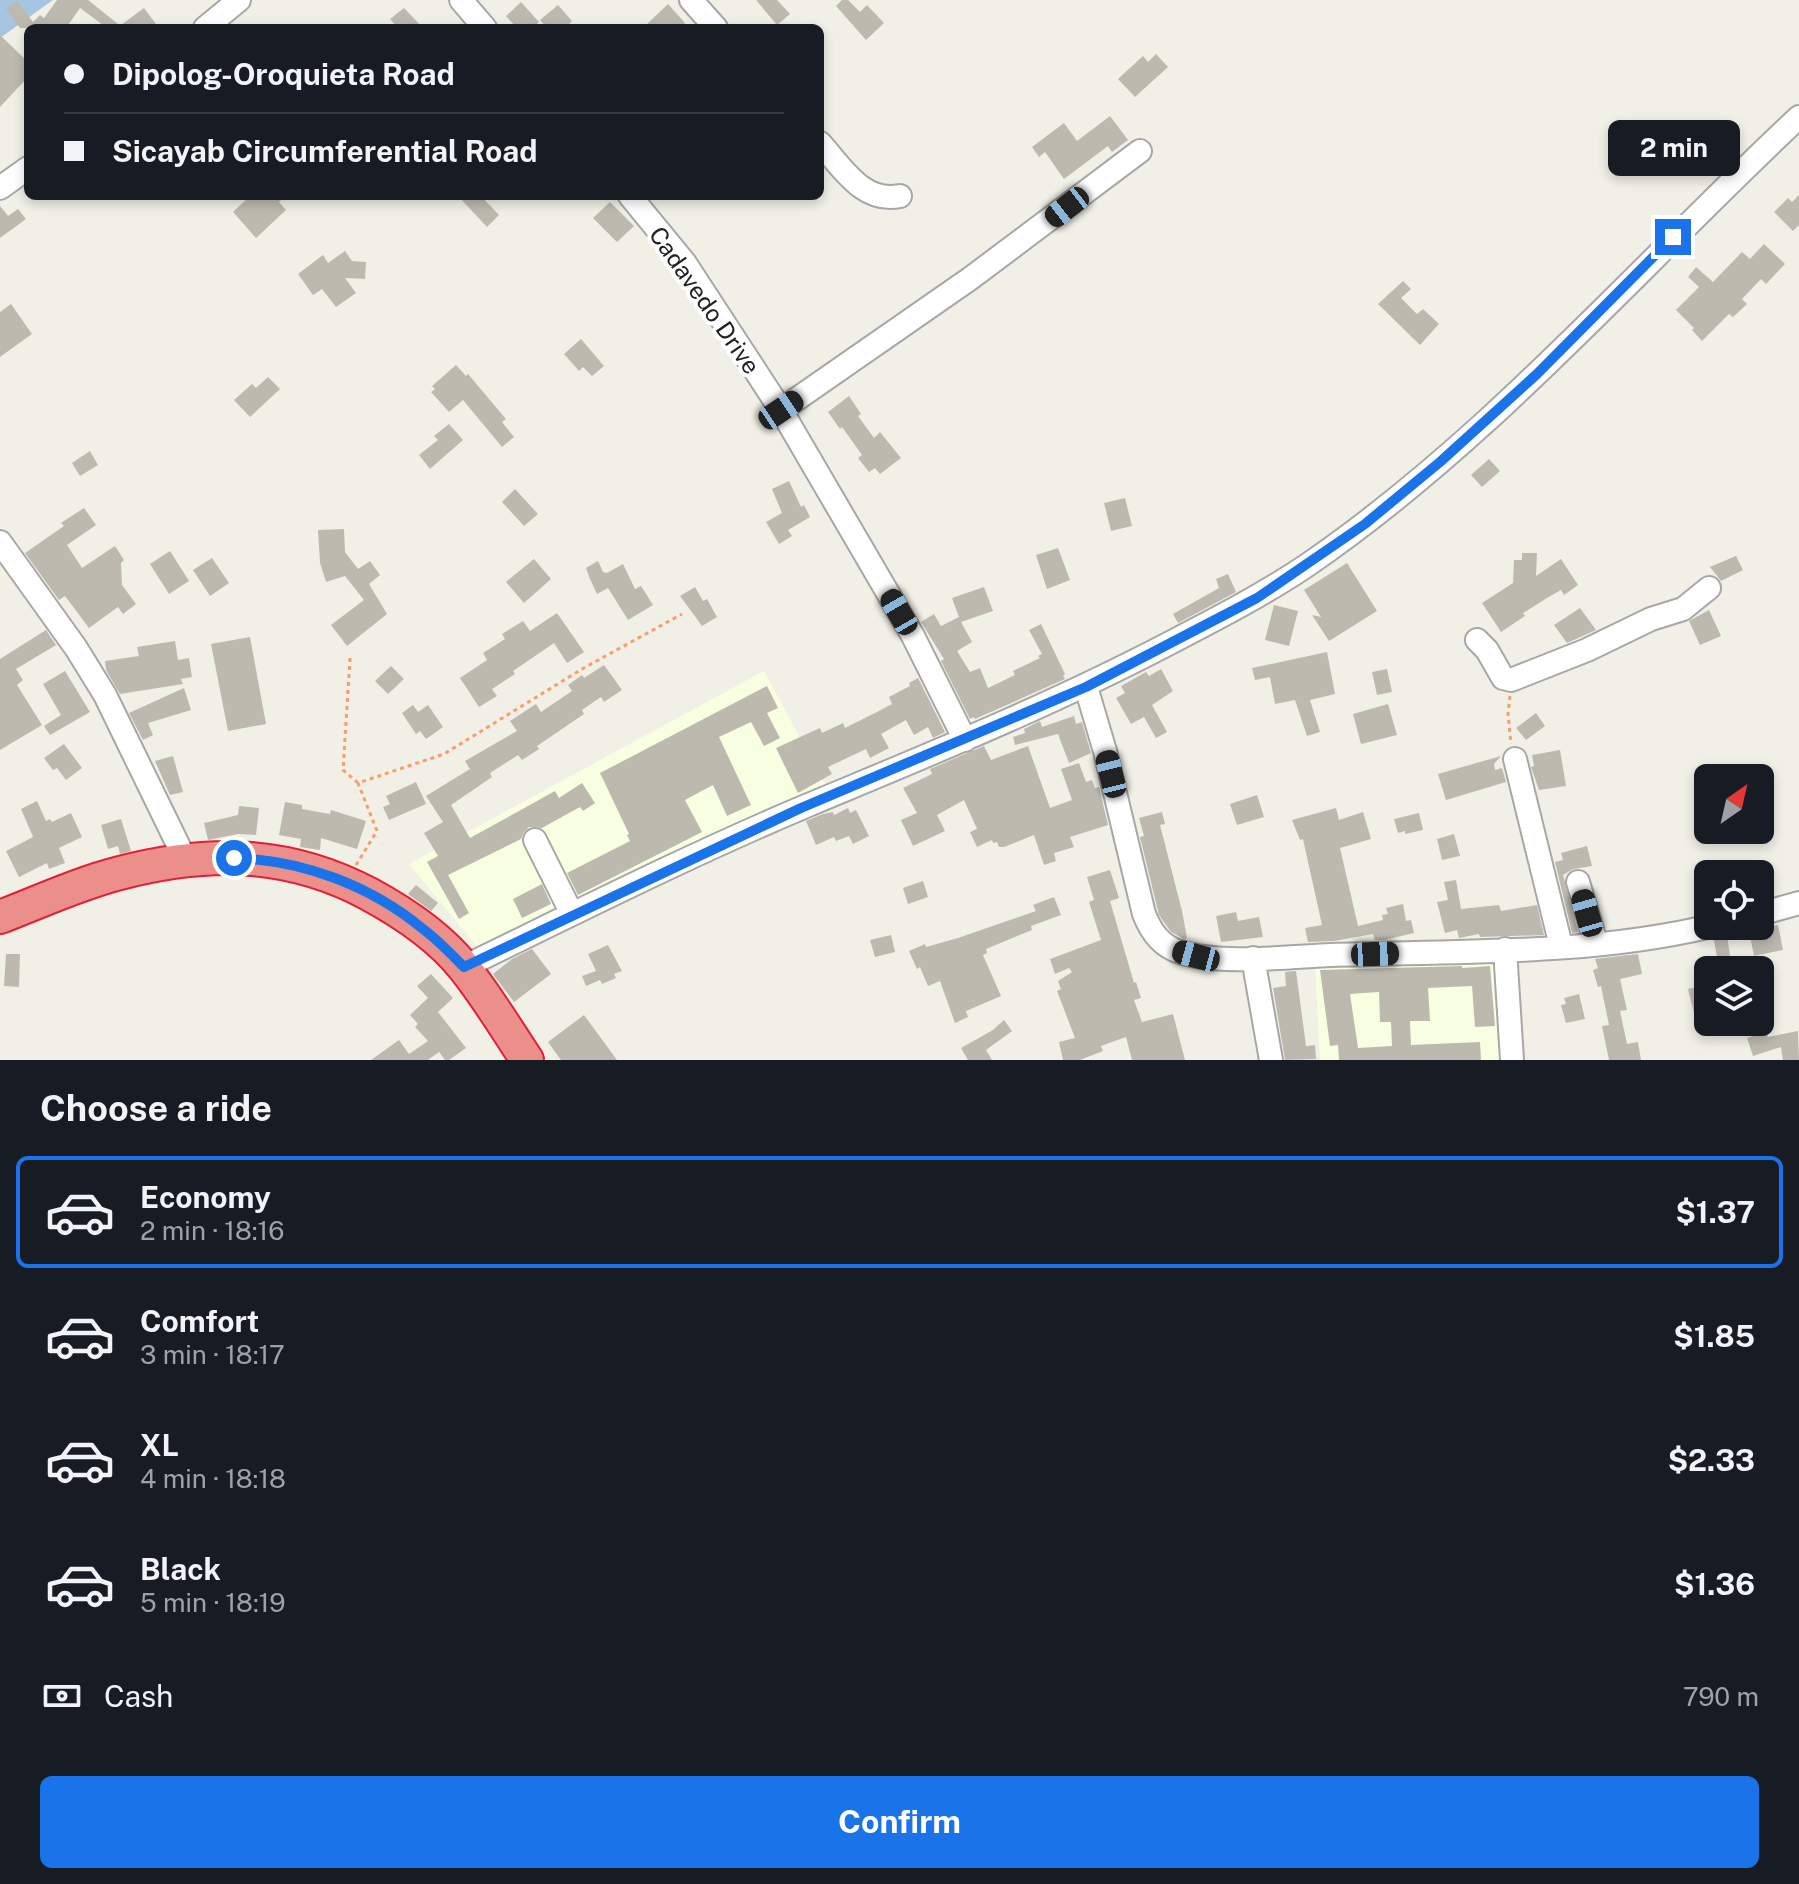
<!DOCTYPE html>
<meta charset="utf-8">
<style>
body{margin:0;font-family:"Public Sans",sans-serif;background:#242831;color:#f1f3f6;height:100vh;display:flex;flex-direction:column;font-size:30px;white-space:nowrap}
*{box-sizing:border-box;margin:0}
p{font-size:26px;color:#9ea1a6}
.icon{flex:none;width:44px;height:44px;fill:none;stroke:currentColor;stroke-width:2;stroke-linecap:round;stroke-linejoin:round}
.map{position:relative;height:1060px;overflow:hidden}
.sheet{display:flex;flex-direction:column;background:#171b24;flex:1}
.sheet>*{flex:none}
.guide{position:absolute;left:24px;top:24px;width:800px;height:176px;border-radius:12px;box-shadow:0 4px 12px #0003;display:grid;align-content:center;height:176px;padding:0 40px;background:#171b24}
.needle{width:52px;rotate:34deg}
.fabs{position:absolute;left:1694px;top:764px;display:grid;gap:16px}
.fabs a{display:grid;place-items:center;width:80px;height:80px;border-radius:12px;background:#171b24;box-shadow:0 4px 12px #0003;font-size:40px}
.end{position:absolute;width:36px;height:36px;margin:-18px;border:10px solid #1a73e8;background:#fff;box-shadow:0 0 0 4px #fff}
.from{border-radius:50%}
.bubble{position:absolute;height:56px;border-radius:12px;background:#171b24;box-shadow:0 4px 12px #0003;font-size:26px;font-weight:700;line-height:56px;text-align:center}
.car{position:absolute;width:24px;height:48px;margin:-24px -12px;border-radius:10px;box-shadow:0 0 6px 2px #0007;background:linear-gradient(#222 24%,#8ab4d8 0 40%,#222 0 76%,#8ab4d8 0 86%,#222 0)}
.guide b{display:flex;align-items:center;gap:28px;height:76px;font-size:30px}
.guide b+b{border-top:2px solid #363941}
.guide i{width:20px;height:20px;background:#f1f3f6}
ul{padding:0;list-style:none}
li{display:flex;align-items:center;gap:24px;height:112px;margin:0 16px 12px;padding:0 24px;border:4px solid transparent;border-radius:12px}
li div{flex:1}
li b{display:block;font-size:30px}
li em{font-style:normal;font-weight:700}
li.active{border-color:#1a73e8}
li>.icon{width:72px;height:72px;stroke-width:1.5}
h2{padding:0 40px;font-size:36px;line-height:96px}
.pay{display:flex;align-items:center;gap:20px;height:88px;padding:0 40px;font-size:30px}
.pay p{margin-inline-start:auto}
.action{display:flex;gap:16px;margin-top:auto;padding:16px 40px}
.action a{flex:1;height:92px;border-radius:12px;background:#1a73e8;color:#fff;font-size:32px;font-weight:700;line-height:92px;text-align:center}
.map>svg:first-child{display:block}
</style>
<div class="map">
<svg width="1799" height="1060" viewBox="0 0 1799 1060">
<rect width="100%" height="100%" fill="#f1f0e6"/>
<path fill="#f8ffe1" d="M764,671l64,119 -350,158 -69,-84z
M1498,955l5,105h-183l-5,-97z"/>
<path fill="#a5c5e0" d="M0,0h53l-53,38z"/>
<path fill="#beb9af" fill-rule="evenodd" d="M57,0h31l30,24 -3,4h-8l-27,-20 -14,20h-46l-14,-19 11,-8 16,21 7,-7 4,3z
M756,0h21l13,14 -13,11z
M842,0h6l12,12 7,-7 17,18 -18,17 -30,-34z
M521,2l18,20 -6,6h-16l-11,-12z
M668,4l17,19 -6,5h-36z
M558,5l14,16 -7,7h-18l-7,-8z
M144,8l15,20h-42z
M404,8l19,20h-25l-8,-9z
M0,35l28,27v15l-28,30z
M1156,54l12,13 -33,30 -17,-18 25,-23 5,6z
M1110,116l18,24 -16,12 -4,-6 -44,33 -19,-27 -6,5 -7,-10 32,-24 13,18z
M1799,195v30l-6,6 -19,-19 14,-14 4,4z
M250,196h35l-6,6 7,8 -30,28 -23,-26z
M458,196h23l18,19 -12,12z
M610,202l24,24 -17,16 -24,-24z
M0,206l8,10 10,-7 8,10 -26,19z
M1764,244l21,20 -19,20 -5,-5 -19,20 5,5 -14,13 -4,-3 -27,27 -10,-11 2,-2 -18,-18 23,-23 -11,-10 8,-10 17,15 29,-30 8,7z
M345,251l7,10 14,1 -1,17 -20,-1 11,15 -20,14 -14,-18 -9,6 -15,-21 25,-19 5,8z
M1403,281l8,8 -10,9 16,16 6,-5 16,15 -19,21 -42,-41z
M11,304l21,30 -32,23v-45z
M581,339l23,27 -12,10 -9,-9 -4,4 -15,-17z
M456,365l10,11 2,-2 38,45 -4,3 12,15 -12,10 -39,-47 -14,12 -18,-20 4,-3 -3,-3z
M268,377l12,12 -30,28 -16,-17 18,-16 4,4z
M849,396l12,18 -3,2 16,22 6,-6 21,26 -21,16 -5,-6 -6,4 -11,-14 4,-3 -20,-28 -2,2 -12,-17z
M449,424l14,16 -33,29 -11,-14 19,-15 -4,-4z
M90,451l8,14 -18,11 -8,-13z
M1489,459l11,12 -18,16 -11,-12z
M789,481l12,26 3,-2 6,12 -22,13 4,6 -13,8 -13,-22 16,-9 -10,-24z
M515,489l23,25 -14,12 -22,-24z
M1125,498l7,28 -21,5 -7,-28z
M84,508l12,17 -29,20 15,23 33,-22 9,14 -3,3 1,22 14,19 -13,10 -5,-7 -29,21 -24,-32 -6,4 -34,-47 39,-27 -3,-3z
M344,529l1,23 13,17 12,-8 10,14 -11,9 18,30 -40,32 -16,-21 33,-25 -19,-24 -19,6 -6,-19 -2,-33z
M1058,548l12,32 -23,9 -11,-34z
M170,551l19,30 -20,13 -19,-30z
M1522,553h15l-1,23 25,-17 17,26 -14,10 -3,-5 -14,8 -24,15 2,3 -24,16 -19,-29 31,-20 1,-23h8z
M1736,556l7,14 -22,11 -11,-14z
M212,558l17,25 -19,13 -17,-26z
M534,559l17,20 -27,24 -18,-21z
M598,561l5,11 4,1 16,-9 12,25 6,-3 12,19 -25,15 -20,-32 -11,6 -7,-15 -4,-11z
M1347,563l30,48 -48,30 -17,-26 9,2 -17,-27z
M1228,574l8,18 -58,31 -5,-9 46,-26 -3,-9z
M695,587l8,14 4,-2 10,18 -15,9 -22,-30z
M984,587l9,24 -32,11 11,20 -15,9 13,21 10,-4 8,20 27,-13 -2,-4 27,-13 -2,-2 4,-2 -13,-24 12,-6 24,50 -2,2 2,3 -90,40 -1,-2 -4,2 -29,-58 3,-2 -23,-37 13,-8 7,12 18,-9 -7,-19z
M1274,605l24,6 -9,35 -24,-6z
M1580,608l16,22 -29,13 -13,-18z
M1709,610l12,26 -21,9 -11,-24z
M557,613l27,39 -17,11 -13,-20 -41,28 2,3 -23,15 5,7 -18,11 -19,-29 27,-18 -4,-7 22,-14 -3,-5 21,-13 7,10z
M46,630l10,15 -40,24 7,11 -6,5 25,40 -42,25v-91z
M250,637l16,87 -38,7 -17,-87z
M175,641l3,19 11,-2 3,19 -11,2 2,5 -63,10 -14,-24 -1,-9 34,-5 -2,-9z
M1327,652l8,42 -25,6 10,32 -13,4 -12,-36 -20,4 -5,-27 -15,3 -3,-12z
M604,665l18,25 -18,12 -3,-5 -19,13 2,4 -47,32 2,3 -17,11 -4,-5 -28,18 2,4 -41,28 19,33 85,-47 4,7 23,-15 13,20 -12,8 -3,-4 -38,21 -13,-1 -5,5 -3,7 -73,36 21,38 -10,6 -32,-57 11,-6 -14,-23 19,-11 -17,-26 44,-27 -5,-8 52,-30 -7,-10 26,-17 5,8 31,-21 -4,-6 14,-10 2,3z
M391,666l13,13 -16,15 -13,-13z
M1161,669l12,22 -21,14 15,27 -11,6 -12,-21 -13,7 -15,-26 9,-5 -4,-7 25,-14 3,4z
M1387,669l5,23 -15,3 -5,-23z
M65,671l25,41 -40,23 -6,-9 17,-11 -18,-31z
M918,678l27,54 -12,6 -5,-11 -14,8 -8,-15 -25,14 8,14 -19,10 -4,-9 -38,18 4,7 -34,19 -22,-45 44,-20 2,5 21,-10 2,5 32,-16 15,-8 -3,-7 21,-11 -1,-3z
M767,686l11,22 -11,5 13,25 -16,8 -13,-24 -32,15 32,68 -24,11 -14,-31 -28,15 17,32 -124,63 -11,-22 63,-32 -3,-6 2,-1 -29,-61z
M184,688l7,22 -43,13 5,12 -10,5 -14,-27z
M1388,704l9,31 -36,9 -8,-30z
M413,705l5,7 10,-7 15,22 -17,12 -6,-8 -4,3 -14,-21z
M1536,713l9,13 -19,14 -10,-12z
M1074,716l2,8 6,-2 9,31 -22,10 -11,-29 -43,11 -2,-8 12,-4 -1,-4 16,-8 2,6z
M64,744l18,24 -16,12 -9,-12 -4,2 -9,-12z
M984,746l7,14 37,-14 22,62 22,-8 -11,-31 18,-6 7,19 6,-2 3,8 4,-1 9,38 -38,12 4,10 -20,6 2,8 -12,4 -10,-30 -30,12h-5l-2,-5 -4,1 -1,-3 -15,7 -7,-15 7,-3 -13,-29 -27,15 8,16 -32,15 -12,-26 16,-7 -14,-25 29,-14 -2,-5z
M1560,750l6,36 -27,4 -8,-23 3,-1 -2,-11z
M173,756l10,36 -13,3 -15,-34z
M1501,756l-7,8 1,6 7,-2 4,14 -60,18 -8,-26z
M416,782l10,22 -37,16 -6,-13 7,-3 -4,-8z
M1257,795l7,22 -27,8 -7,-21z
M37,801l9,20 4,-2 2,3 19,-9 11,24 -23,11 6,15 -16,6 -2,-6 -28,14 -13,-26 27,-14 -12,-28z
M285,802l17,3v4l28,5 1,-4 35,11 -9,28 -36,-11 -1,12 -20,-3 1,-8 -22,-4z
M239,806l20,2 -3,27 -18,-1 -30,6 -4,-17 34,-8z
M848,808l2,5 6,-3 13,26 -16,8 -4,-8 -13,5 -2,-4 -18,8 -10,-24 17,-7 10,-2 1,3z
M1336,808l3,12 24,-8 8,27 -31,9 18,78 25,-6 -1,-5 6,-1 -2,-6 17,-4 3,17 5,-1 3,13 -30,7h-9l-2,-6 -39,7 -26,1 -3,-14 17,-3 -19,-86 -3,1 -8,-20z
M1162,812l3,12 -5,1 22,86 5,27 -3,1 -13,-7 -12,-17 -19,-78 4,-1 -5,-18z
M1419,813l4,17 -18,4v-3l-7,2 -4,-14z
M121,819l10,32 -11,3 -2,-8 -10,3 -7,-24z
M1454,834l6,22 -18,4 -5,-21z
M1587,846l5,20 -19,3 -10,6 15,57 -6,1 -17,-71 8,-2 -2,-7z
M1110,870l9,28 -9,3 24,82 2,-1 5,16 -7,2 8,22 31,-8 12,46h-53l-6,-23 -25,9 2,5 -23,9h-17l-4,-18 16,-4 -18,-47 4,-2 -3,-8 14,-9 -3,-4 -14,6 -5,-15 51,-19 -12,-38 5,-2 -7,-23z
M1456,880l5,29 38,-4 2,6 36,-6 7,30 -64,2 -1,-3 -20,4 -2,-8 -12,3 -8,-31 11,-2 -4,-18z
M923,881l5,16 -20,7 -5,-16z
M542,884l9,20 -29,14 -9,-19z
M416,885l22,18 -7,8 -23,-17z
M1054,897l7,18 -30,11 1,4 -46,19 1,4 -4,2 18,41 -35,15 2,6 -13,6 -15,-42 -12,5 -8,-19 -3,2 -8,-18 16,-7 1,3 32,-9 78,-27 -3,-6z
M1236,912l2,9 21,-4 4,20 -42,5 -5,-26z
M1778,925l5,25 -29,6 -5,-25z
M891,935l4,17 -20,5 -5,-17z
M1727,935l5,35h-13l-5,-30z
M608,945l14,26 -8,3 2,4 -14,6 -2,-4 -14,6 -4,-10 14,-5 -8,-17z
M532,949l19,25 -37,28 -21,-28 19,-15z
M6,954h14l-1,33 -15,-1z
M1638,954l4,20 -22,5 7,31 -7,1 7,33 11,-2 3,18h-32l-7,-34 7,-1 -8,-39 -3,1 -5,-17 5,-2 -3,-9z
M1462,966v2l28,-2 5,60 -20,1 -3,-41 -44,2 2,33h-20l1,24 69,-3 1,18h-142l-1,-15 -8,1 -10,-76zM1379,992l1,30h11l1,24 -34,2 -8,-54z
M1296,971l10,75 9,-1 1,14 -31,1 -12,-72 13,-2 -1,-14z
M431,974l22,24 -15,14 28,36 -17,12h-4l-6,-8 -11,8h-57l28,-20 10,14 19,-13 -13,-14 3,-3 -8,-9 18,-17 -11,-12z
M1708,985v13l-3,1 3,23 -11,3 -9,-36z
M1579,994l6,25 -19,4 -5,-18 5,-1 -2,-6z
M584,1015l33,45h-56l-13,-18z
M1004,1020l8,11 -26,19 6,10h-24l-7,-12 32,-18z
M1798,1031l1,29h-16l-2,-13 -28,9 -6,-18 19,-6 2,5z"/>
<g fill="none" stroke-linecap="round" stroke-linejoin="round">
<g stroke="#a7a7a7" stroke-width="26">
<path id="minor" d="M461,0l24,28
M691,0l25,28
M205,28l34,-28
M820,143c22,24 43,61 80,53
M0,188l28,-20
M630,196l55,67 96,147 132,226 52,104
M781,410l190,-132 169,-127
M0,542l76,106 29,47 81,166
M1477,640l10,10 16,28 8,2 76,-30 64,-31 32,-10 26,-21
M1086,687l19,64 39,163c7,18 17,32 36,38 40,13 108,5 151,3 123,-4 261,0 380,-29
M1515,759l46,187
M535,840l37,74
M1578,882l18,61
M1760,914l39,-11
M1505,949l7,111
M1253,958l18,102
M464,967c113,-55 226,-112 342,-161 122,-51 243,-100 360,-161 48,-25 95,-49 140,-79 184,-126 331,-298 493,-449"/>
</g>
<g stroke="#e31f36" stroke-width="36">
<path id="highway" d="M0,917c39,-15 80,-34 120,-44 89,-23 168,-22 249,21 35,19 72,44 96,75 23,29 42,61 62,91"/>
</g>
<path stroke="#ff9a69" stroke-width="3" stroke-dasharray="4 4" stroke-linecap="butt" d="M350,658l-7,112 15,13
M1510,696l-2,17 3,31
M356,865l21,-34 -19,-48 86,-29 138,-85 100,-55"/>
<use href="#minor" stroke="#fff" stroke-width="22"/>
<use href="#highway" stroke="#eb8f8b" stroke-width="32"/>
</g>
<g fill="none" stroke-linecap="round" stroke-linejoin="round">
<path stroke="#1a73e8" stroke-width="10" d="M234,858c68,2 136,27 189,71 15,11 28,25 41,38l337,-159 285,-121 171,-89 108,-74 75,-62 97,-88 136,-137"/>
</g>
<g text-anchor="middle" dominant-baseline="central" stroke-width="8" stroke-linejoin="round" paint-order="stroke">
<g font-size="24" fill="#202020" stroke="#fff">
<text transform="translate(705 300) rotate(55)">Cadavedo Drive</text>
</g>
</g>
</svg>
<div class="fabs">
<a><svg class="needle" viewBox="-14 -14 28 28"><path d="M0-13l5 13h-10z" fill="#e53935"/><path d="M0 13l5-13h-10z" fill="#9ea1a6"/></svg></a>
<a><svg class="icon" aria-label="locate" viewBox="0 0 24 24"><circle cx="12" cy="12" r="6"/><path d="M12 2v4M12 18v4M2 12h4M18 12h4"/></svg></a>
<a><svg class="icon" aria-label="layers" viewBox="0 0 24 24"><path d="M12 4l9 5-9 5-9-5zM3 14l9 5 9-5"/></svg></a>
</div>
<i class="end from" style="left:234px;top:858px"></i>
<i class="end" style="left:1673px;top:237px"></i>
<div class="bubble" style="left:1608px;top:120px;width:132px">2 min</div>
<i class="car" style="left:1067px;top:207px;rotate:232deg"></i>
<i class="car" style="left:781px;top:410px;rotate:56deg"></i>
<i class="car" style="left:899px;top:612px;rotate:330deg"></i>
<i class="car" style="left:1111px;top:774px;rotate:346deg"></i>
<i class="car" style="left:1587px;top:913px;rotate:344deg"></i>
<i class="car" style="left:1375px;top:954px;rotate:88deg"></i>
<i class="car" style="left:1196px;top:956px;rotate:285deg"></i>
<div class="guide">
<b><i class="from"></i>Dipolog-Oroquieta Road</b>
<b><i></i>Sicayab Circumferential Road</b>
</div>
</div>
<section class="sheet">
<h2>Choose a ride</h2>
<ul>
<li class="active"><svg class="icon" aria-label="car" viewBox="0 0 24 24"><path d="M5 17H2v-5l4-1 3-4h7l3 4 3 1v5h-3M9 17h6M6 11h13"/><circle cx="7" cy="17" r="2"/><circle cx="17" cy="17" r="2"/></svg><div><b>Economy</b><p>2 min · 18:16</p></div><em>$1.37</em></li>
<li><svg class="icon" aria-label="car" viewBox="0 0 24 24"><path d="M5 17H2v-5l4-1 3-4h7l3 4 3 1v5h-3M9 17h6M6 11h13"/><circle cx="7" cy="17" r="2"/><circle cx="17" cy="17" r="2"/></svg><div><b>Comfort</b><p>3 min · 18:17</p></div><em>$1.85</em></li>
<li><svg class="icon" aria-label="car" viewBox="0 0 24 24"><path d="M5 17H2v-5l4-1 3-4h7l3 4 3 1v5h-3M9 17h6M6 11h13"/><circle cx="7" cy="17" r="2"/><circle cx="17" cy="17" r="2"/></svg><div><b>XL</b><p>4 min · 18:18</p></div><em>$2.33</em></li>
<li><svg class="icon" aria-label="car" viewBox="0 0 24 24"><path d="M5 17H2v-5l4-1 3-4h7l3 4 3 1v5h-3M9 17h6M6 11h13"/><circle cx="7" cy="17" r="2"/><circle cx="17" cy="17" r="2"/></svg><div><b>Black</b><p>5 min · 18:19</p></div><em>$1.36</em></li>
</ul>
<div class="pay"><svg class="icon" aria-label="cash" viewBox="0 0 24 24"><path d="M3 7h18v10H3z"/><circle cx="12" cy="12" r="2"/></svg>Cash<p>790 m</p></div>
<div class="action"><a>Confirm</a></div>
</section>
